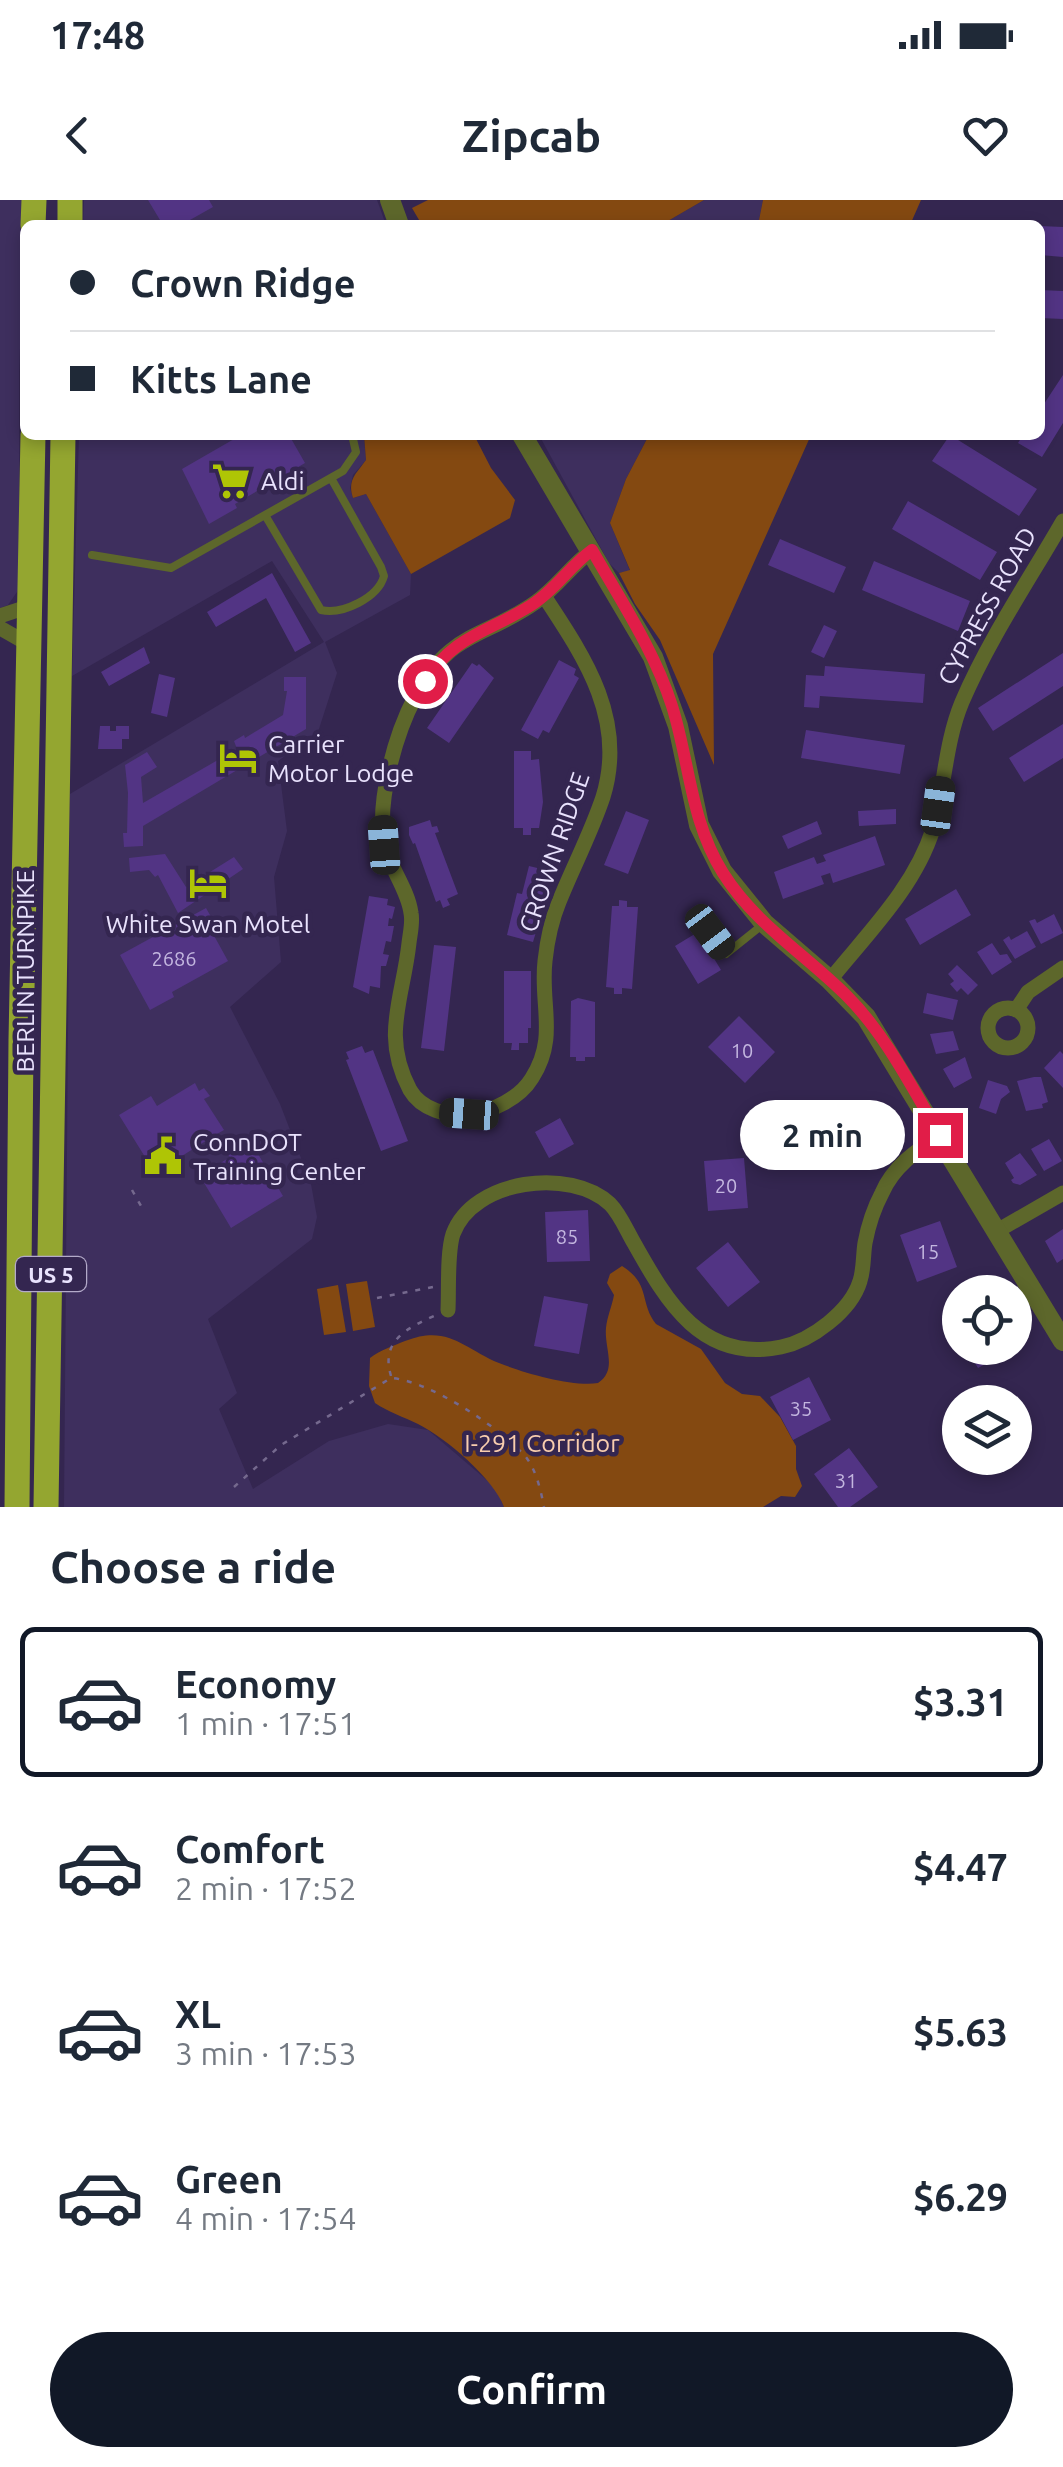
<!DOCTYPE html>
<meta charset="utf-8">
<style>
body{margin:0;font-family:Ubuntu,sans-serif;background:#f2f2f3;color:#1f2937;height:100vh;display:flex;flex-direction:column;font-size:38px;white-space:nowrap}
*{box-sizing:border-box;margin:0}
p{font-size:32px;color:#747a83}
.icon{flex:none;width:55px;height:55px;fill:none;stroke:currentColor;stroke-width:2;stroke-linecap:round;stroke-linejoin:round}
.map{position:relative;height:1307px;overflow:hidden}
.side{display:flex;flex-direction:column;background:#fff;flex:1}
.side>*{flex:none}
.top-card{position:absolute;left:20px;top:20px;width:1025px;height:220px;border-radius:15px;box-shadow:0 5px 15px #0003;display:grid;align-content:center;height:220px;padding:0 50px;background:#fff}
.tools{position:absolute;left:942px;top:1075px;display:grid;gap:20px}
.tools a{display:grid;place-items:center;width:90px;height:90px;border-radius:50%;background:#fff;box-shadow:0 5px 15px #0003;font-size:50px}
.end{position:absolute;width:45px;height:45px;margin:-22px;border:12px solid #e11d48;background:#fff;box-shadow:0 0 0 5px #fff}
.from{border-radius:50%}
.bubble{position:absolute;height:70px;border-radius:35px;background:#fff;box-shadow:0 5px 15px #0003;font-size:32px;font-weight:700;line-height:70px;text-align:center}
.car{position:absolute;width:30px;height:60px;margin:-30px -15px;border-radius:12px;box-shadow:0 0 8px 2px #0007;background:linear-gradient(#222 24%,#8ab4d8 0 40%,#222 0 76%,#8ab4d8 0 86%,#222 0)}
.top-card b{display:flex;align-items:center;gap:35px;height:95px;font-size:38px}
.top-card b+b{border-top:2px solid #e0e1e3}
.top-card i{width:25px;height:25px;background:#1f2937}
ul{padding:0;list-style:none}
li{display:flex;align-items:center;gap:30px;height:150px;margin:0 20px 15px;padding:0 30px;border:5px solid transparent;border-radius:15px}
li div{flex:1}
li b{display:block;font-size:38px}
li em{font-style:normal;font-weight:700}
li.current{border-color:#111827}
li>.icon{width:90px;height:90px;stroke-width:1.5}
h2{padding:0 50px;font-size:45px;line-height:120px}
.primary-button{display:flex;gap:20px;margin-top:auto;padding:20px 50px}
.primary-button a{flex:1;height:115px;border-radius:60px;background:#111827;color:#fff;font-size:40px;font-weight:700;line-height:115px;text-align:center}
.status{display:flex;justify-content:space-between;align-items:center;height:70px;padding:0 50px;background:#fff;direction:ltr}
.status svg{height:28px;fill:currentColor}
header{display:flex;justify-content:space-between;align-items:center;height:130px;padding:0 50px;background:#fff;font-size:45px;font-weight:700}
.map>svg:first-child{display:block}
</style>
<div class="status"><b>17:48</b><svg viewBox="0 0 49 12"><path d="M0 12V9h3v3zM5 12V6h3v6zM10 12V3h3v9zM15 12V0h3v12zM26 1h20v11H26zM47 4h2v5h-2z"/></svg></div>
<header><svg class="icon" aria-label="back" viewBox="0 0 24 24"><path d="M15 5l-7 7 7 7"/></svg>Zipcab<svg class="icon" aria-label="heart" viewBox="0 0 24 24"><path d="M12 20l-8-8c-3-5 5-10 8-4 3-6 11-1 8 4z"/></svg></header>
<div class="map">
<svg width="1063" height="1307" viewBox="0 0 1063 1307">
<rect width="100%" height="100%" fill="#342650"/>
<path fill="#3e2f5e" d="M0,0h26l-7,173v216l-11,16 -8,3z
M84,0h293l9,25h-303z
M704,0h59l-5,25h-97z
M79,235h285l2,25 -13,15 -3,13 3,10 13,-4 45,80 -1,21 -85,47 12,31 -19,59 -40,29 9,70 -13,46 7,85 -51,45 50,97 31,80 6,33 -5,22 -104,80 29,74 -18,16 34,80 76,-48 59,-17 40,6 68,58 8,19h-440l6,-713 254,-152 -52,-81 -200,115z
M539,235h110l-23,44 -16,44 20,48 -11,2 -10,-10z"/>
<path fill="#844911" d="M428,0h276l-43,25h-239l-10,-17z
M763,0h158l-11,25h-152z
M364,235h110l17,33 24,32 -5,18 -99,56 -45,-80 -13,4c-6,-18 3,-24 13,-38z
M649,235h162l-98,219 1,111 -54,-125 -25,-36 -16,-31 11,-3 -20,-47 16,-44z
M622,1066c29,18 17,36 34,58l45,25 24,34 17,11 18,2 20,21 16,29v23l6,17 -7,11 -14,-1 -18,11h-259c-10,-28 -58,-69 -86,-83 -14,-7 -30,-12 -43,-21l-6,-17 1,-28c10,-8 23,-12 35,-17 43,-17 58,7 94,22 25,10 74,24 99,20 20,-13 6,-35 8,-55 1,-11 6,-22 8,-33l-7,-12 3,-9z
M367,1081l8,46 -22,4 -7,-47z
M338,1085l8,47 -22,3 -7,-46z"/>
<path fill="#523484" d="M148,0h61l4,7 -32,18h-18z
M1040,26l23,1v30l-23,-2z
M1040,90l23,1v28l-23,-1z
M1063,175v48l-21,34 -24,-14 5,-8h17v-25z
M241,235h48l16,28 -70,41 2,4 -28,16 -27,-55z
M950,235l87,54 -18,27 -87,-55z
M908,301l89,51 -17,28 -88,-51z
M780,339l66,28 -12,26 -66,-28z
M874,361l96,40 -12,30 -96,-41z
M272,373l39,70 -16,9 -29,-54 -50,29 -9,-15z
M824,425l13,6 -13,27 -13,-6z
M144,447l6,16 -41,23 -8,-14z
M1063,453v33l-70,45 -15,-23z
M559,460l17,9 -2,6 5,3 -30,55 -6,-3 -5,9 -17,-9z
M472,463l5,3 2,-2 15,14 -45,65 -22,-15z
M825,466l100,8 -2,29 -103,-7 -1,12 -15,-1 2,-32 18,1z
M159,474l16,4 -8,39 -16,-4z
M284,477h22v52l-163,97v20l-19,1 -1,-14h4l1,-40 -3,-28 22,-13 10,15 -16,10 2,26 94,-54 -3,-8 10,-6 1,3 38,-23 4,-24h-3z
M1063,524v34l-39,24 -15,-24z
M100,526h10v5h6v-5h13v13h-7v10h-24z
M806,530l99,15 -5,29 -99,-16z
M514,551h17v9l8,-1 4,43 -4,26h-8v7h-8v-7h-9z
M896,609v15l-37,2 -1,-15z
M626,611l23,9 -21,54 -24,-9z
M430,620l2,7 5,-1 2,6 -4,1 23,61 -11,5 3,6 -7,3 -3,-8 -4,2 -21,-59 -2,1 -4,-9v-8z
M817,621l5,13 -34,15 -6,-13z
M875,636l10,29 -52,18 -3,-10 -9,3 3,8 -41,15 -9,-27 40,-15 3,7 9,-3 -3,-6z
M165,654l21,33 48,-30 9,12 -65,44 -20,-38 -3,2 -6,-7 -19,2 -1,-14z
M529,666l25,6 -21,70 -26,-7 10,-42 5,1z
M956,689l15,26 -51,30 -15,-26z
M369,696l19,3 -1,6 8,2 -3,12 -3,-1 -1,8h6l-3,16 -5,-1 -3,13 6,1 -3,11h-5l-1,22 -10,-2 -1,8 -16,-7z
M619,700l8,1v6h11l-6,82 -10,-1v6h-8v-6l-8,-1 6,-81h7z
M206,708l12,21 -6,3 16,29 -56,31 2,5 -24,13 -30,-55z
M1054,714l9,19 -22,11 -12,-23 6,-2 2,4z
M1027,731l9,16 -21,12 -12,-19 6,-4 2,4z
M698,732l23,38 -23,14 -23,-38z
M992,743l8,12 7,-1 5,8 -20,13 -15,-23z
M434,745l22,2 -12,104 -23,-3z
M957,765l21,20 -10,10 -7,-7 -4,4 -7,-8 4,-3 -6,-7z
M504,771h27v57h-3v15h-9v7h-8l1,-7h-8z
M927,793l31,7 -5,20 -30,-7z
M578,798l17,4v55h-10v4h-9v-4h-6l1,-56z
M739,816l36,36 -30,31 -37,-36z
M953,831l6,19 -23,4 -6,-20z
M362,846l3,7 8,-3 35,91 -27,10 -35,-91 3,-1 -3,-7z
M1060,851l3,3v34l-19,-20z
M965,857l7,21 -18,10 -11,-19z
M1034,877h7l7,25 -6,2 1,4 -17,3 -9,-30z
M988,880l19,6 3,6 -9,7 -5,15 -17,-6z
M195,883l4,8 5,-3 6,8 -6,3 20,31 -7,4 3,4 15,16 17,-10 31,52 -52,32 -31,-52 30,-19 -18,-20 -57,36 -36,-58 32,-19 6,10z
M560,918l14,26 -25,14 -14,-26z
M1049,939l13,22 -18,10 -13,-22z
M1020,953l17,22 -17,10 -7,-2 -2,-3 3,-2 -9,-15z
M744,958l4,50 -40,3 -4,-50z
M588,1010l2,51 -43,1 -2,-50z
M940,1021l17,46 -40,15 -17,-47z
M1063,1029v30l-6,4 -12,-22z
M728,1042l32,40 -32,25 -32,-39z
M544,1096l44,8 -9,50 -45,-8z
M966,1148h48l-36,20z
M809,1177l22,43 -38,20 -23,-43z
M849,1248l29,39 -28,20h-12l-24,-33z"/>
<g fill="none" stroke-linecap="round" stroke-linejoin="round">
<path stroke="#75698e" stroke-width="2.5" stroke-dasharray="5 8" stroke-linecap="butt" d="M132,990l9,16
M377,1098l56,-11
M391,1176c-11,-36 17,-48 45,-61
M234,1287l47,-42 110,-67c39,3 108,49 134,78 11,13 16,35 19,51"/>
<path stroke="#5d672b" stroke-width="8" d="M265,315l56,95c21,5 57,-12 63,-34l-3,-9 -50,-89
M92,355l79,13 172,-97 13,-19 -4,-17
M709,732l17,22 35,-28"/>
<path stroke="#5d672b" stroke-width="15" d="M544,396c41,62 83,124 59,201 -12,36 -30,70 -44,105 -7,17 -12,40 -14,59 -5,43 13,77 -13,117 -12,20 -40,34 -63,36 -22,3 -48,-5 -59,-24 -29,-54 -7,-91 -1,-147 1,-9 4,-21 2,-30 -3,-24 -22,-46 -27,-70 -7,-43 11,-108 31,-146 35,-67 69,-58 121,-95 21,-15 35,-36 55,-51
M0,416l30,-10
M0,428l30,17
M830,780c37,-46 85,-93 103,-151 12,-43 12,-86 29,-127 27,-63 67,-122 101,-181
M988 828a20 20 0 1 1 40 0a20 20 0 1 1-40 0Z
M1016,810l12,-18 35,-24
M997,1031l66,-38
M448,1110c1,-21 -1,-58 5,-76 20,-55 118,-67 157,-30 10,10 17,27 24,39 33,59 68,120 147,104 30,-6 70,-36 79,-66 4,-12 3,-26 5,-38 3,-16 9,-35 17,-50 11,-26 35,-43 58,-58"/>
<path stroke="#5d672b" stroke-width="20" d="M390,0l9,25
M522,235l131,222 25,69 21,99 23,46 42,52 66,57 36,37 197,324"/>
<path stroke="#94a630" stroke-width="25" d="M33,25l1,-25
M70,25v-25
M17,1307l4,-467 12,-605
M46,1307l17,-1072"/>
</g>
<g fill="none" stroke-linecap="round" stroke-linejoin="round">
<path stroke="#e11d48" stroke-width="12" d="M425,481c30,-47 65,-49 108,-77 22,-14 37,-38 59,-54 29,51 62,100 80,156 18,57 18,114 51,167 32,51 82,81 124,123 39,39 65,92 93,139"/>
</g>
<defs>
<g id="supermarket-bare" transform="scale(3)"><path d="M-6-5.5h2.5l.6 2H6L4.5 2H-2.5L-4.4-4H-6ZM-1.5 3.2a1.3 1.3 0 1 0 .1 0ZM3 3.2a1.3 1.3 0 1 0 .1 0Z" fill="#afc505" stroke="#342650" stroke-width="2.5" paint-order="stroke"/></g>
<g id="hotel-bare" transform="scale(3)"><path d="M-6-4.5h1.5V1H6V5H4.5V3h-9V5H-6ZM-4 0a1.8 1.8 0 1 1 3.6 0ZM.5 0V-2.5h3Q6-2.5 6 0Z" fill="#afc505" stroke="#342650" stroke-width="2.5" paint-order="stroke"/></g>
<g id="civic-bare" transform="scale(3)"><path d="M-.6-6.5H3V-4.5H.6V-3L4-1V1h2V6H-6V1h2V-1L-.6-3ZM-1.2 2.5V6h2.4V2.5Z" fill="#afc505" stroke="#342650" stroke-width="2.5" paint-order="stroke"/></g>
</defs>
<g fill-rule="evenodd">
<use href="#supermarket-bare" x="231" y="281"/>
<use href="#hotel-bare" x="238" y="558"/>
<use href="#hotel-bare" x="208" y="683"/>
<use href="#civic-bare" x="163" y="956"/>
</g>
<g text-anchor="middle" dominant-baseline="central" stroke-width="9" stroke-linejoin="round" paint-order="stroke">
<g font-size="20" fill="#c3b6df">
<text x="174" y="758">2686</text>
<text x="742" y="850">10</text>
<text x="726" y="985">20</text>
<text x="567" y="1036">85</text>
<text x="928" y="1051">15</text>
<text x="801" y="1208">35</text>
<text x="846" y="1280">31</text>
</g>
<rect fill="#342650" stroke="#b3aac9" stroke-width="2.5" x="16" y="1057" width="70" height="34" rx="8"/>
<g font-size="22" font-weight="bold" fill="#e9e2fd">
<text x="51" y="1074">US 5</text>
</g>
<g font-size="25" fill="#e9e2fd" stroke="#342650" text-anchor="start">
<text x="261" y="281">Aldi</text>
<text x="268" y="544">Carrier<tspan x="268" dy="29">Motor Lodge</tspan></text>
<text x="208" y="724" text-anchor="middle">White Swan Motel</text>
<text x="193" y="942">ConnDOT<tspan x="193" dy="29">Training Center</tspan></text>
</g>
<g font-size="25" fill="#e9e2fd" stroke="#342650">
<text transform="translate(987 406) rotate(-61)">CYPRESS ROAD</text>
<text transform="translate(554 652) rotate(-71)">CROWN RIDGE</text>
<text transform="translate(25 771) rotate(-90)">BERLIN TURNPIKE</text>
</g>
<g font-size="25" fill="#f8cdae" stroke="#342650">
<text x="542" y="1243">I-291 Corridor</text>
</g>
</g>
</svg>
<div class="tools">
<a><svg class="icon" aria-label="locate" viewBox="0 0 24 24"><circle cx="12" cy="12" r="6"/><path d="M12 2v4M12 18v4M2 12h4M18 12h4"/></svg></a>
<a><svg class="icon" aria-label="layers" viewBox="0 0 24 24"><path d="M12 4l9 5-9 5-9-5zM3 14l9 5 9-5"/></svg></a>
</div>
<i class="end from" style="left:425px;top:481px"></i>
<i class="end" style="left:940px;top:935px"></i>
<div class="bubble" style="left:740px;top:900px;width:165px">2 min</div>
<i class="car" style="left:938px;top:606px;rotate:8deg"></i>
<i class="car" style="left:384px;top:645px;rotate:356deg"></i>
<i class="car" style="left:710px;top:732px;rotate:143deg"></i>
<i class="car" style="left:469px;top:914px;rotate:274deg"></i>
<div class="top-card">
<b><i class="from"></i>Crown Ridge</b>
<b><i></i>Kitts Lane</b>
</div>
</div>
<section class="side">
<h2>Choose a ride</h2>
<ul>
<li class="current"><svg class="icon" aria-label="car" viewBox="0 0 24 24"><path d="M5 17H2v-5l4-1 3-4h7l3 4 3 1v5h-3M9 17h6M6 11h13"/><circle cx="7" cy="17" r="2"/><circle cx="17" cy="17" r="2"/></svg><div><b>Economy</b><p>1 min · 17:51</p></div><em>$3.31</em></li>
<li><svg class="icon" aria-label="car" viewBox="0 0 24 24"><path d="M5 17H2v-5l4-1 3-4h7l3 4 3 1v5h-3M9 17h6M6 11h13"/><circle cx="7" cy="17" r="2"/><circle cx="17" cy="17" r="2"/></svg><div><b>Comfort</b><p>2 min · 17:52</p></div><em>$4.47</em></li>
<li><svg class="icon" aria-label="car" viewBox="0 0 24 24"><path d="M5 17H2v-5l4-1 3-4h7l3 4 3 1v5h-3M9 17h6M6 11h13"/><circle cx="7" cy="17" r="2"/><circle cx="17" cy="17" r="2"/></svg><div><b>XL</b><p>3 min · 17:53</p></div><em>$5.63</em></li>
<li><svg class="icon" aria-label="car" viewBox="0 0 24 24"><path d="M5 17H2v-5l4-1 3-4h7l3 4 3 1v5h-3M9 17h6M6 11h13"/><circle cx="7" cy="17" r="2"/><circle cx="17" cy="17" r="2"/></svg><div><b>Green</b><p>4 min · 17:54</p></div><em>$6.29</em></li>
</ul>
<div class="primary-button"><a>Confirm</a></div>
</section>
